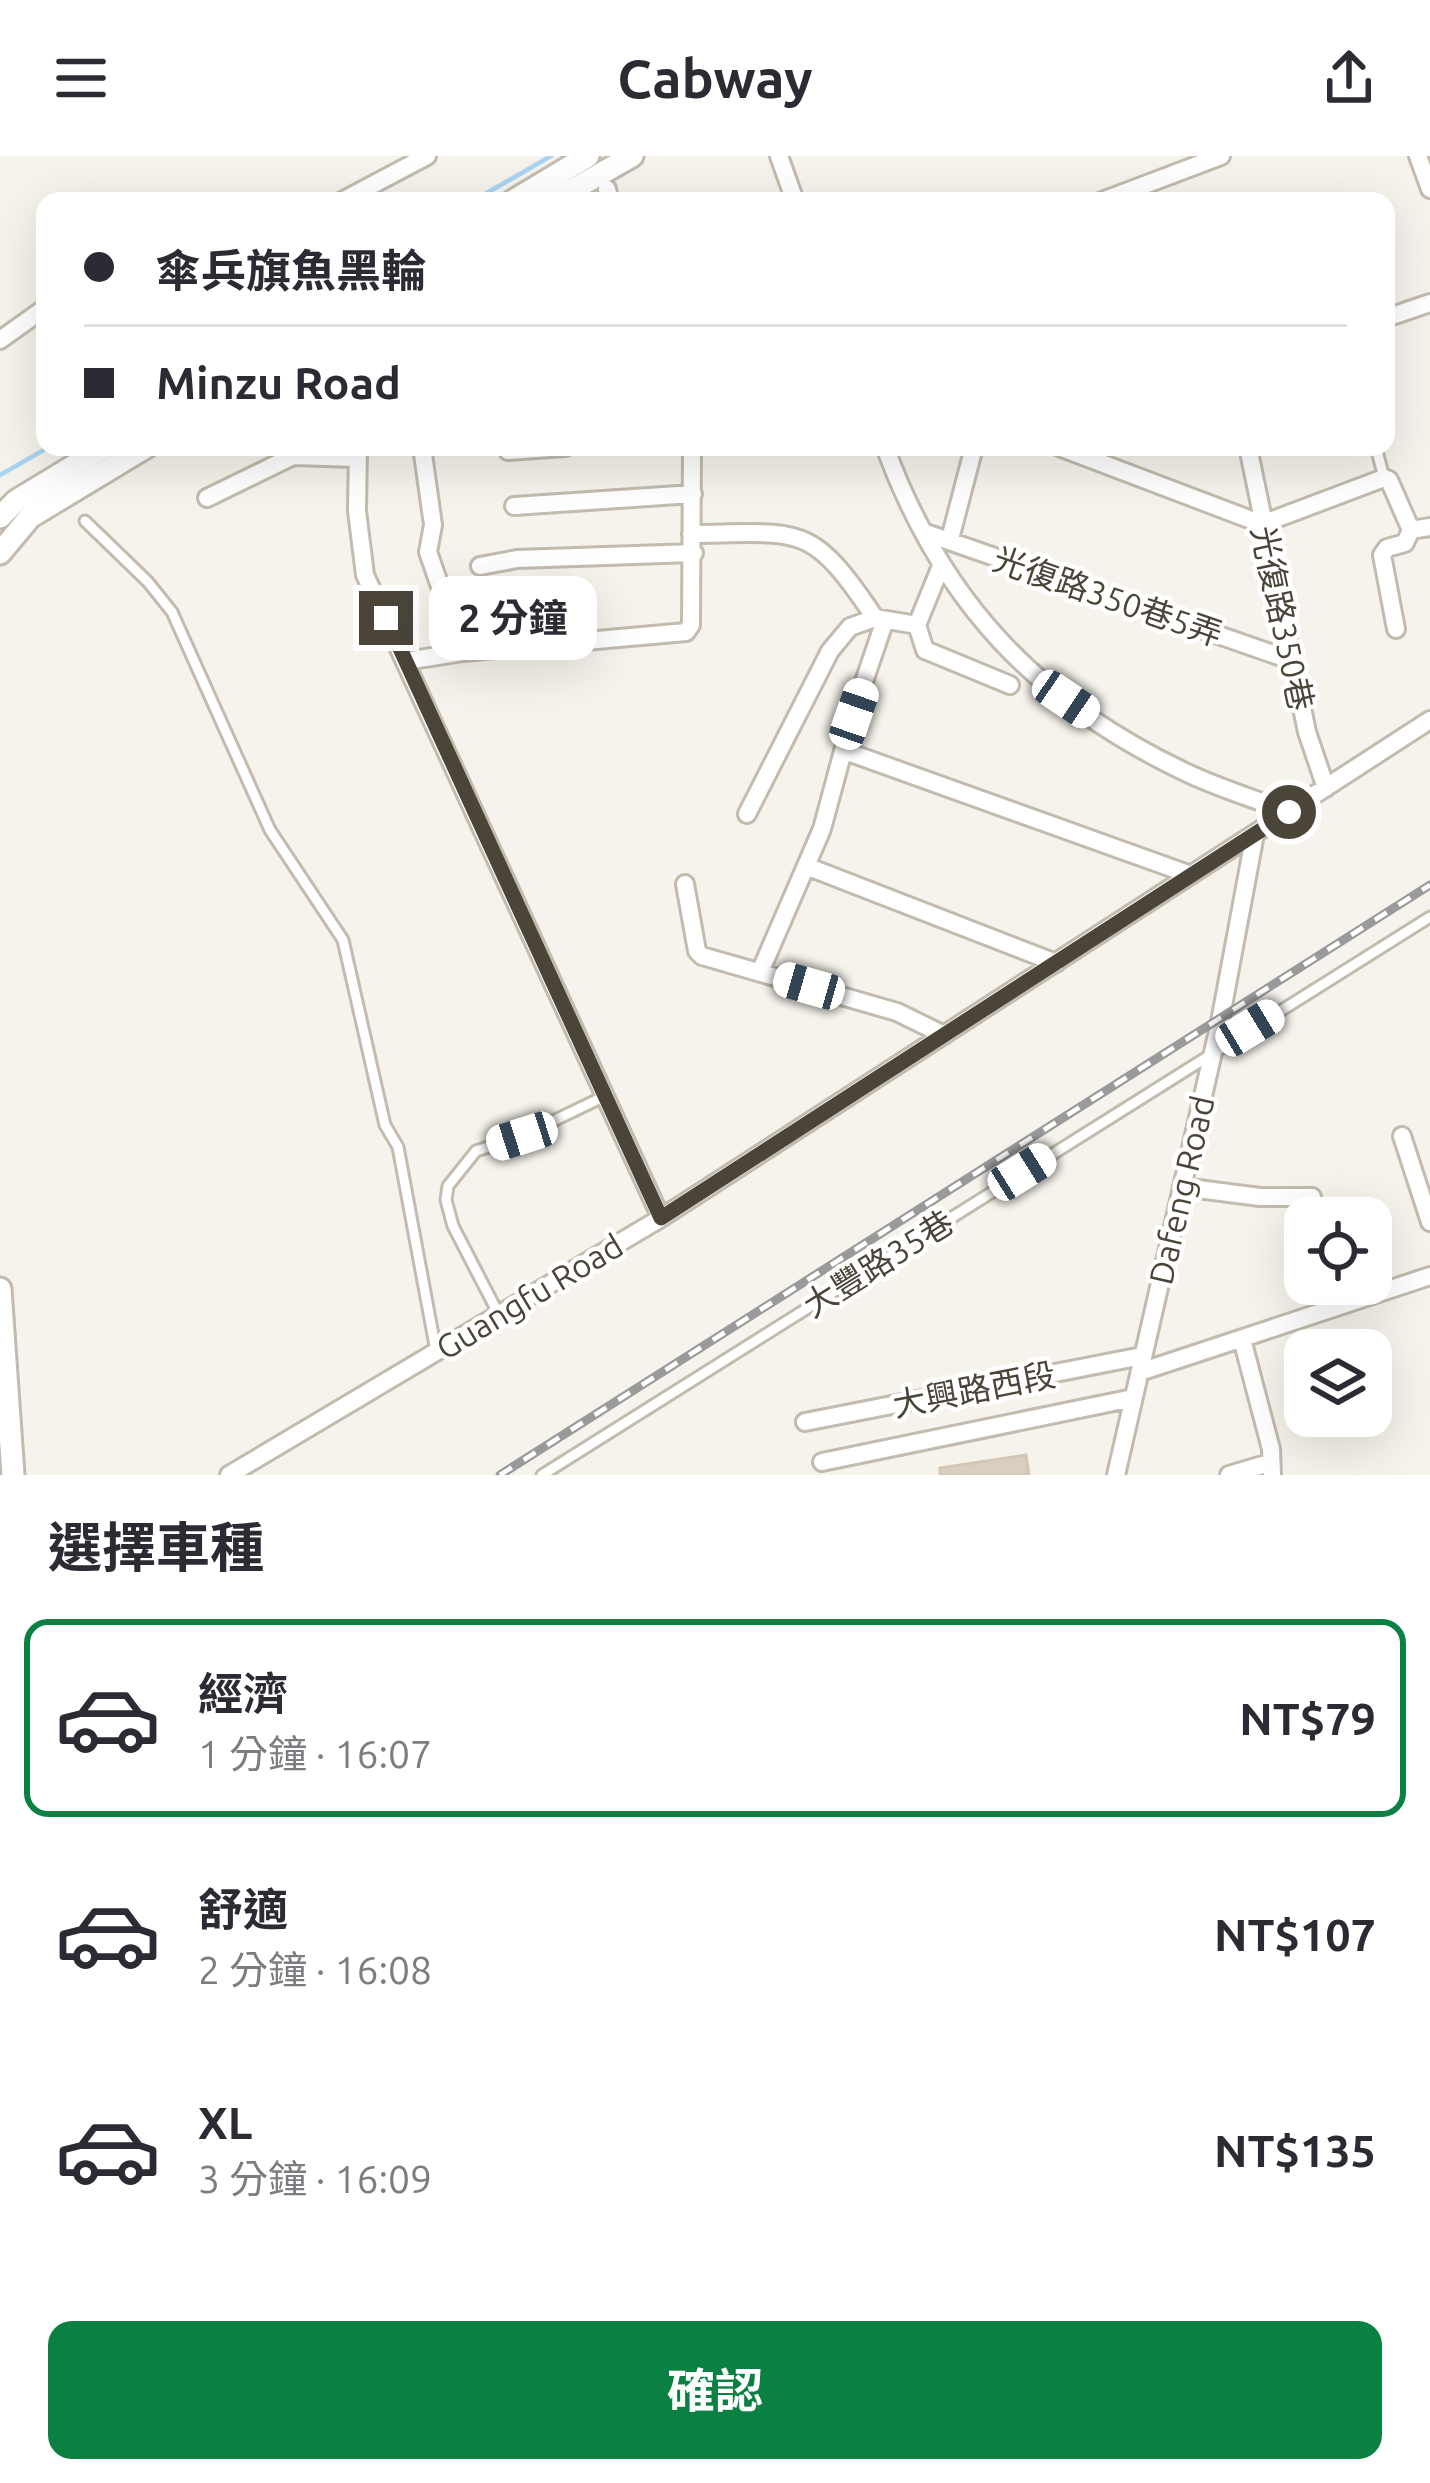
<!DOCTYPE html>
<html lang="zh-TW">
<meta charset="utf-8">
<style>
body{margin:0;font-family:Ubuntu,"Noto Sans TC",sans-serif;background:#f7f7f7;color:#2b2b33;height:100vh;display:flex;flex-direction:column;font-size:45px;white-space:nowrap}
*{box-sizing:border-box;margin:0}
p{font-size:39px;color:#7c7c81}
.icon{flex:none;width:66px;height:66px;fill:none;stroke:currentColor;stroke-width:2;stroke-linecap:round;stroke-linejoin:round}
.map{position:relative;height:1319px;overflow:hidden}
.drawer{display:flex;flex-direction:column;background:#fff;flex:1}
.drawer>*{flex:none}
.hud{position:absolute;left:36px;top:36px;width:1359px;height:264px;border-radius:24px;box-shadow:0 12px 48px #0002;display:grid;align-content:center;height:264px;padding:0 48px;background:#fff}
.tools{position:absolute;left:1284px;top:1041px;display:grid;gap:24px}
.tools a{display:grid;place-items:center;width:108px;height:108px;border-radius:24px;background:#fff;box-shadow:0 12px 48px #0002;font-size:60px}
.end{position:absolute;width:54px;height:54px;margin:-27px;border:15px solid #4b4439;background:#fff;box-shadow:0 0 0 6px #fff}
.from{border-radius:50%}
.bubble{position:absolute;height:84px;border-radius:24px;background:#fff;box-shadow:0 12px 48px #0002;font-size:39px;font-weight:700;line-height:84px;text-align:center}
.car{position:absolute;width:36px;height:72px;margin:-36px -18px;border-radius:15px;box-shadow:0 0 9px 3px #0007;background:linear-gradient(#fff 24%,#345 0 40%,#fff 0 76%,#345 0 86%,#fff 0)}
.hud b{display:flex;align-items:center;gap:42px;height:114px;font-size:45px}
.hud b+b{border-top:3px solid #e1e1e2}
.hud i{width:30px;height:30px;background:#2b2b33}
ul{padding:0;list-style:none}
li{display:flex;align-items:center;gap:36px;height:198px;margin:0 24px 18px;padding:0 24px;border:6px solid transparent;border-radius:24px}
li div{flex:1}
li b{display:block;font-size:45px}
li em{font-style:normal;font-weight:700}
li.on{border-color:#0b8043}
li>.icon{width:108px;height:108px;stroke-width:1.5}
h2{padding:0 48px;font-size:54px;line-height:144px}
.primary-button{display:flex;gap:24px;margin-top:auto;padding:24px 48px}
.primary-button a{flex:1;height:138px;border-radius:24px;background:#0b8043;color:#fff;font-size:48px;font-weight:700;line-height:138px;text-align:center}
header{display:flex;justify-content:space-between;align-items:center;height:156px;padding:0 48px;background:#fff;font-size:54px;font-weight:700}
.map>svg:first-child{display:block}
</style>
<header><svg class="icon" aria-label="menu" viewBox="0 0 24 24"><path d="M4 6h16M4 12h16M4 18h16"/></svg>Cabway<svg class="icon" aria-label="share" viewBox="0 0 24 24"><path d="M12 15V3M7 8l5-5 5 5M5 13v7h14v-7"/></svg></header>
<div class="map">
<svg width="1430" height="1319" viewBox="0 0 1430 1319">
<rect width="100%" height="100%" fill="#f6f3ec"/>
<g fill="none" stroke-linecap="round" stroke-linejoin="round">
<path stroke="#a9d4f2" stroke-width="4.5" d="M473,45l78,-45
M0,319l49,-28"/>
</g>
<path fill="#d8cfc1" stroke="#d3c7b4" stroke-width="3" d="M1026,1299l3,20h-89v-7z"/>
<g fill="none" stroke-linecap="round" stroke-linejoin="round">
<g stroke="#c2bbae" stroke-width="15">
<path id="service" d="M1376,291l8,31
M85,365l63,61 24,30 98,218 73,110 42,185 13,22 38,204
M498,1157l-45,-87 -7,-26 2,-14 28,-35 46,-15 83,-40
M542,1319l888,-558"/>
</g>
<g stroke="#c2bbae" stroke-width="22">
<path id="minor" d="M779,0l16,45
M1418,0l12,33
M607,33l3,12
M342,45l85,-45
M1102,45l119,-45
M1386,162l44,-15
M0,184l45,-32
M358,291l-1,64 8,64 296,643
M422,291l11,78 -5,27 35,100
M508,291v4l57,-4
M885,291c57,155 151,254 300,325 33,16 70,27 104,40
M1059,291l203,77 122,-46 5,2 22,50
M1248,291l59,285 19,56
M207,342l86,-42 62,2
M514,350l179,-12
M1411,374l19,-3
M923,376l370,129
M691,378c111,-1 119,-13 184,84l42,7 8,25 85,35
M950,383l24,-92
M480,410l37,-7 177,-6
M917,469l24,-59
M1396,473l-14,-74 5,-7 18,-5 6,-13
M406,505l57,-9 223,-20 5,-7 1,-178
M845,595l346,124
M747,658l83,-163 20,-24 25,-9
M806,710l250,97
M685,728l12,67 5,5 195,56 47,23
M760,816l62,-143 31,-115 32,-94
M1402,980l28,86
M1182,1031l78,10h52
M1242,1183l29,110 1,26
M1140,1216l290,-96
M805,1266l337,-66
M822,1306l311,-64
M229,1319l432,-257 769,-498
M1116,1319l104,-453 35,-188
M1229,1319l40,-12"/>
</g>
<g stroke="#c2bbae" stroke-width="27">
<path id="tertiary" d="M513,45l75,-45
M553,45l79,-45
M0,361l16,-16 89,-54
M0,397l30,-36 116,-70
M0,1133l13,186"/>
</g>
<use href="#service" stroke="#fff" stroke-width="9"/>
<use href="#minor" stroke="#fff" stroke-width="16"/>
<use href="#tertiary" stroke="#fff" stroke-width="21"/>
<g stroke="#9a9a9a" stroke-width="9">
<path id="rail" d="M500,1319l930,-590"/>
</g>
<use href="#rail" stroke="#fff" stroke-width="4.5" stroke-dasharray="14" stroke-linecap="butt"/>
</g>
<g fill="none" stroke-linecap="round" stroke-linejoin="round">
<path stroke="#4b4439" stroke-width="15" d="M386,462l275,600 628,-406"/>
</g>
<g text-anchor="middle" dominant-baseline="central" stroke-width="9" stroke-linejoin="round" paint-order="stroke">
<g font-size="33" fill="#4b4439" stroke="#fff">
<text transform="translate(1108 440) rotate(19)">光復路350巷5弄</text>
<text transform="translate(1283 462) rotate(78)">光復路350巷</text>
<text transform="translate(1181 1034) rotate(-77)">Dafeng Road</text>
<text transform="translate(878 1107) rotate(-32)">大豐路35巷</text>
<text transform="translate(529 1140) rotate(-31)">Guangfu Road</text>
<text transform="translate(974 1233) rotate(-11)">大興路西段</text>
</g>
</g>
</svg>
<div class="tools">
<a><svg class="icon" aria-label="locate" viewBox="0 0 24 24"><circle cx="12" cy="12" r="6"/><path d="M12 2v4M12 18v4M2 12h4M18 12h4"/></svg></a>
<a><svg class="icon" aria-label="layers" viewBox="0 0 24 24"><path d="M12 4l9 5-9 5-9-5zM3 14l9 5 9-5"/></svg></a>
</div>
<i class="end from" style="left:1289px;top:656px"></i>
<i class="end" style="left:386px;top:462px"></i>
<div class="bubble" style="left:429px;top:420px;width:168px">2 分鐘</div>
<i class="car" style="left:1066px;top:543px;rotate:124deg"></i>
<i class="car" style="left:854px;top:558px;rotate:19deg"></i>
<i class="car" style="left:809px;top:830px;rotate:286deg"></i>
<i class="car" style="left:1250px;top:872px;rotate:59deg"></i>
<i class="car" style="left:522px;top:980px;rotate:252deg"></i>
<i class="car" style="left:1022px;top:1016px;rotate:58deg"></i>
<div class="hud">
<b><i class="from"></i>傘兵旗魚黑輪</b>
<b><i></i>Minzu Road</b>
</div>
</div>
<section class="drawer">
<h2>選擇車種</h2>
<ul>
<li class="on"><svg class="icon" aria-label="car" viewBox="0 0 24 24"><path d="M5 17H2v-5l4-1 3-4h7l3 4 3 1v5h-3M9 17h6M6 11h13"/><circle cx="7" cy="17" r="2"/><circle cx="17" cy="17" r="2"/></svg><div><b>經濟</b><p>1 分鐘 · 16:07</p></div><em>NT$79</em></li>
<li><svg class="icon" aria-label="car" viewBox="0 0 24 24"><path d="M5 17H2v-5l4-1 3-4h7l3 4 3 1v5h-3M9 17h6M6 11h13"/><circle cx="7" cy="17" r="2"/><circle cx="17" cy="17" r="2"/></svg><div><b>舒適</b><p>2 分鐘 · 16:08</p></div><em>NT$107</em></li>
<li><svg class="icon" aria-label="car" viewBox="0 0 24 24"><path d="M5 17H2v-5l4-1 3-4h7l3 4 3 1v5h-3M9 17h6M6 11h13"/><circle cx="7" cy="17" r="2"/><circle cx="17" cy="17" r="2"/></svg><div><b>XL</b><p>3 分鐘 · 16:09</p></div><em>NT$135</em></li>
</ul>
<div class="primary-button"><a>確認</a></div>
</section>
